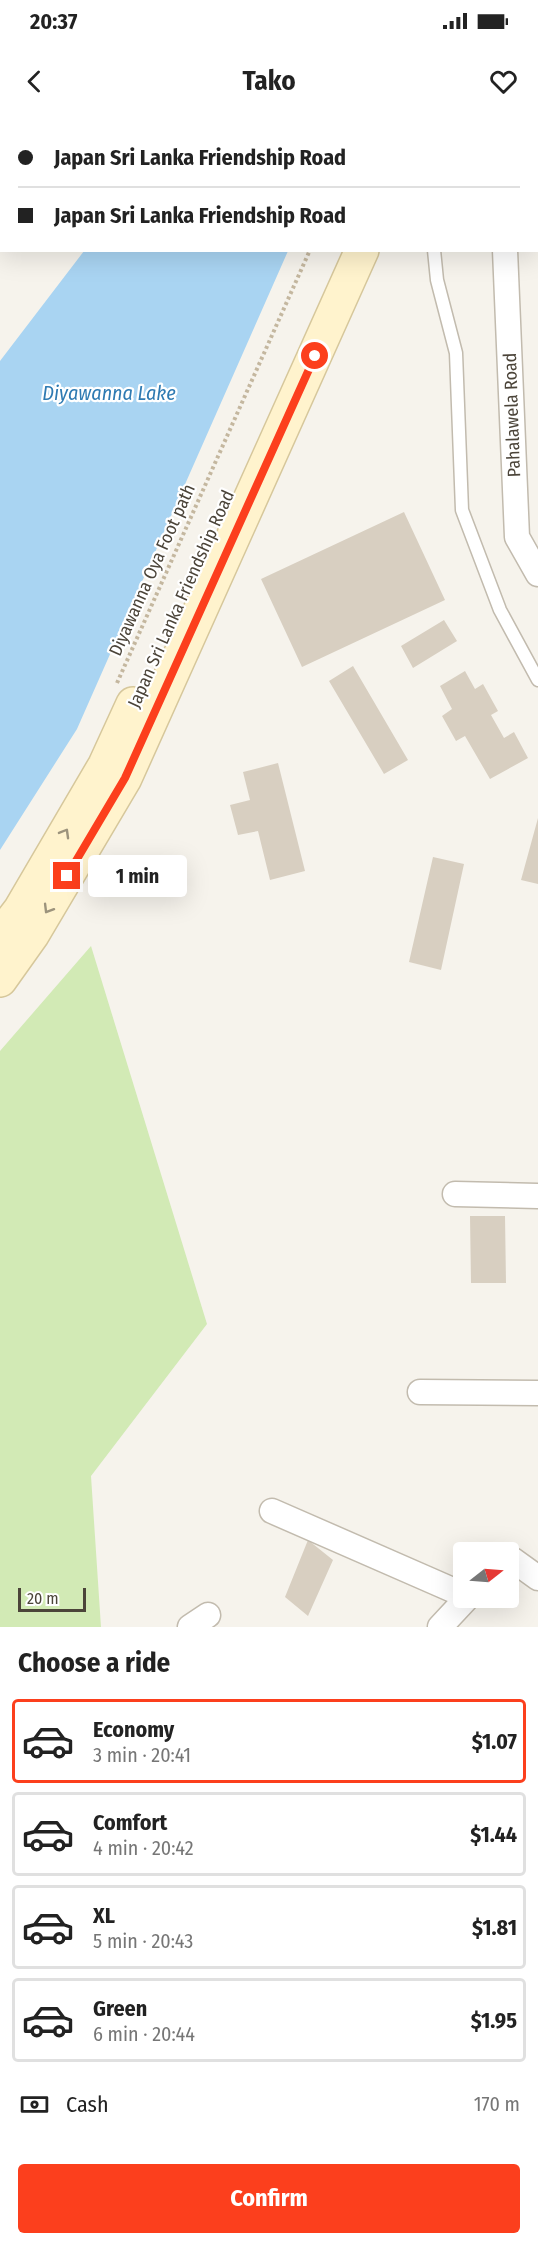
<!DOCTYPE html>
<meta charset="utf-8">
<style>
body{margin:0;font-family:"Fira Sans Condensed",sans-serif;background:#f6f6f6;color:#222;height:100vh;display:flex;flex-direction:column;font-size:22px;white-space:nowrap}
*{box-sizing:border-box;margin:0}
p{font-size:20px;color:#767676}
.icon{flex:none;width:33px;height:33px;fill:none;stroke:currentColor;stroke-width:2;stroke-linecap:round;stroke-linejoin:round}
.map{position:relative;height:1507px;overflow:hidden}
.side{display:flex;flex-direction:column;background:#fff;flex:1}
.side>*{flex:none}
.guide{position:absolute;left:0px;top:0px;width:538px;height:132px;box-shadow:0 6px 24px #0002;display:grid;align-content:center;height:132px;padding:0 18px;background:#fff}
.needle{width:39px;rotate:73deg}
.tools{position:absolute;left:453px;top:1422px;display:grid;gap:12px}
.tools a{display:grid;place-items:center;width:66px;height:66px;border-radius:6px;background:#fff;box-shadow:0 6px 24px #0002;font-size:30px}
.scale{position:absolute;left:18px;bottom:15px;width:68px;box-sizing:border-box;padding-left:6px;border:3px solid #4b4439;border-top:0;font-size:16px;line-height:21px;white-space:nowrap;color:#4b4439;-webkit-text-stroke:4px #fff;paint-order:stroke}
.end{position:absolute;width:27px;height:27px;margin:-14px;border:8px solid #fc3f1d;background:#fff;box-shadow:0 0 0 3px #fff}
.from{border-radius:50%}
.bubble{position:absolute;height:42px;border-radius:6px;background:#fff;box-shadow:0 6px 24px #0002;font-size:20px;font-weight:700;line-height:42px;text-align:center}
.guide b{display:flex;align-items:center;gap:21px;height:57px;font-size:22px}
.guide b+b{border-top:2px solid #e0e0e0}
.guide i{width:15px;height:15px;background:#222}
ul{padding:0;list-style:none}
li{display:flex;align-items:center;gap:18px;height:84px;margin:0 12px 9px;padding:0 6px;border:3px solid #e0e0e0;border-radius:6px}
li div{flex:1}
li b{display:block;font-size:22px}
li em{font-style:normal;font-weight:700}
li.current{border-color:#fc3f1d}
li>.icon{width:54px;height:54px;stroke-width:1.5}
h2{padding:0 18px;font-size:27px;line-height:72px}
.pay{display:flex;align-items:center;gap:15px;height:66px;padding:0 18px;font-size:22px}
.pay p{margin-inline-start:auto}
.action{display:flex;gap:12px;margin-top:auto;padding:12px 18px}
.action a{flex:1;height:69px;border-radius:6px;background:#fc3f1d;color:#fff;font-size:24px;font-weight:700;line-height:69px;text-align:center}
.status{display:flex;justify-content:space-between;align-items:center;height:42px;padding:0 30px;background:#fff;direction:ltr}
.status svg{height:16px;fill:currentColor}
header{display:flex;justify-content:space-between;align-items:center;height:78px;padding:0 18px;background:#fff;font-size:27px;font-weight:700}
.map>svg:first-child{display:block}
</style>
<div class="status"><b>20:37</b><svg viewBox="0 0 49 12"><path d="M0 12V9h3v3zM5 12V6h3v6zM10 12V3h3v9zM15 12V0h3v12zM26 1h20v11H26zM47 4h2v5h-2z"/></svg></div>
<header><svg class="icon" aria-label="back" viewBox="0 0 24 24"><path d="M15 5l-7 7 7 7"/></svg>Tako<svg class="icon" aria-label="heart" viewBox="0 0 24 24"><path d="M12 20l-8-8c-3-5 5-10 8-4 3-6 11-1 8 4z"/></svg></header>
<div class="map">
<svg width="538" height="1507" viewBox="0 0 538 1507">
<rect width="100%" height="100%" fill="#f6f3ec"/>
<path fill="#d2eab5" d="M91,826l116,378 -116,152 10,151h-101v-576z"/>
<path fill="#a9d4f2" d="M51,0h294l-291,2z
M84,131h204l-211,478 -77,121v-489z"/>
<path fill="#d8cfc1" d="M404,392l41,88 -143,67 -41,-88z
M444,500l13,21 -44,27 -12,-22z
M353,546l55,94 -24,14 -55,-93z
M465,551l10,18 8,-5 15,27 -7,4 13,23 10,-6 14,26 -38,21 -25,-43 -9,5 -14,-25 10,-7 -12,-23z
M278,643l27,108 -35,9 -12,-49 -20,4 -8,-30 20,-5 -7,-28z
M538,698v66l-17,-4z
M433,737l31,7 -23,106 -32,-8z
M470,1096h35l1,67h-35z
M308,1420l25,20 -25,56 -23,-19z"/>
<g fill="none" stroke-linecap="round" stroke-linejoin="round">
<g stroke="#c2bbae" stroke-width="15">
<path id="service" d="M434,130l3,30 19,73 6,157 38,100 38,70"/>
</g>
<g stroke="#c2bbae" stroke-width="27">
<path id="minor" d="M525,2l1,-2
M537,110h1
M505,130l12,287 21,37
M455,1074l83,2
M420,1272l118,1
M272,1391l192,84
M508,1439l5,1 25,18
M190,1507l18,-12
M440,1507l27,-29"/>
</g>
<g stroke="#d6c79b" stroke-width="36">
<path id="secondary" d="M418,2l1,-2
M0,816l20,-26 85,-145 28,-61
M0,860l32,-45 93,-157 237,-528"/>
</g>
<path stroke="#c4b79f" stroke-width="4" stroke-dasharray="3 3" stroke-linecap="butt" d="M368,2v-2
M117,563l193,-433"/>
<use href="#service" stroke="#fff" stroke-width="12"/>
<use href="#minor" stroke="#fff" stroke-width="24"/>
<use href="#secondary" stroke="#fff3cd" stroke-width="33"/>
</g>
<defs><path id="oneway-chevron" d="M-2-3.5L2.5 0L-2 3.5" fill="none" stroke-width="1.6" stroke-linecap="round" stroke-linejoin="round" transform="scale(1.5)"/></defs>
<g stroke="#9c937c">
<use href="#oneway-chevron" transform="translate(65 713) rotate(-60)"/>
<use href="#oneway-chevron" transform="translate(48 789) rotate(121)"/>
</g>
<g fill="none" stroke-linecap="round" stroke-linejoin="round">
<path stroke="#fc3f1d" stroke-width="8" d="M67,756l58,-98 190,-422"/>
</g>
<g text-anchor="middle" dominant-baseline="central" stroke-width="4.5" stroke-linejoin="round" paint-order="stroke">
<g font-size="18" fill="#4b4439" stroke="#fff">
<text transform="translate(512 295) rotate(-92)">Pahalawela Road</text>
<text transform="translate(152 450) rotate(-66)">Diyawanna Oya Foot path</text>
<text transform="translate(181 479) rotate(-66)">Japan Sri Lanka Friendship Road</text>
</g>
<g font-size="20" font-style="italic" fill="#2e7ab2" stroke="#fff">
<text x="109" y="273">Diyawanna Lake</text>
</g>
</g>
</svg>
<div class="tools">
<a><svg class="needle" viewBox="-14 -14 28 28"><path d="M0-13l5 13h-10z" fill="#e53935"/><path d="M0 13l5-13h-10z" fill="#767676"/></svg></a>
</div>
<div class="scale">20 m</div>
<i class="end from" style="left:315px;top:236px"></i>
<i class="end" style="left:67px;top:756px"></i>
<div class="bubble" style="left:88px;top:735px;width:99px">1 min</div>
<div class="guide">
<b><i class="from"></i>Japan Sri Lanka Friendship Road</b>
<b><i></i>Japan Sri Lanka Friendship Road</b>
</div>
</div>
<section class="side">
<h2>Choose a ride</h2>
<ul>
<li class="current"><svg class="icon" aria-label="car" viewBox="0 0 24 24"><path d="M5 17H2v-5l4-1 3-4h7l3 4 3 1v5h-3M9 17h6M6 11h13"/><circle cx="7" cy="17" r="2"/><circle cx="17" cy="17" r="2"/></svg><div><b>Economy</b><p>3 min · 20:41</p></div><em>$1.07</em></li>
<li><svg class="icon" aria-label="car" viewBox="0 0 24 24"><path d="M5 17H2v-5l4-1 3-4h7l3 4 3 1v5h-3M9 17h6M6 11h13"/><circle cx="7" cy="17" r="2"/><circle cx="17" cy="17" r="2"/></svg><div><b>Comfort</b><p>4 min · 20:42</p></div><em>$1.44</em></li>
<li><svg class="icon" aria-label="car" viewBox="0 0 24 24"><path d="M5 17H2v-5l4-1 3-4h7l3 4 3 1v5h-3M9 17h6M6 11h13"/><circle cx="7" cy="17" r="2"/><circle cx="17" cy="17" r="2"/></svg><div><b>XL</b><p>5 min · 20:43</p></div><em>$1.81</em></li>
<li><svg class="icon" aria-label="car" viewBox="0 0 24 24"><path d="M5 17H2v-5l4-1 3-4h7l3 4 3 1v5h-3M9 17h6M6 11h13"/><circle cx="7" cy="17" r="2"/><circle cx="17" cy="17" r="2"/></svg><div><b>Green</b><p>6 min · 20:44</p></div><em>$1.95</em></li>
</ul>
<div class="pay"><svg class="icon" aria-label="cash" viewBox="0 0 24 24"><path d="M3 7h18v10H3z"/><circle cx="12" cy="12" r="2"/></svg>Cash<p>170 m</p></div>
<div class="action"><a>Confirm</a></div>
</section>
